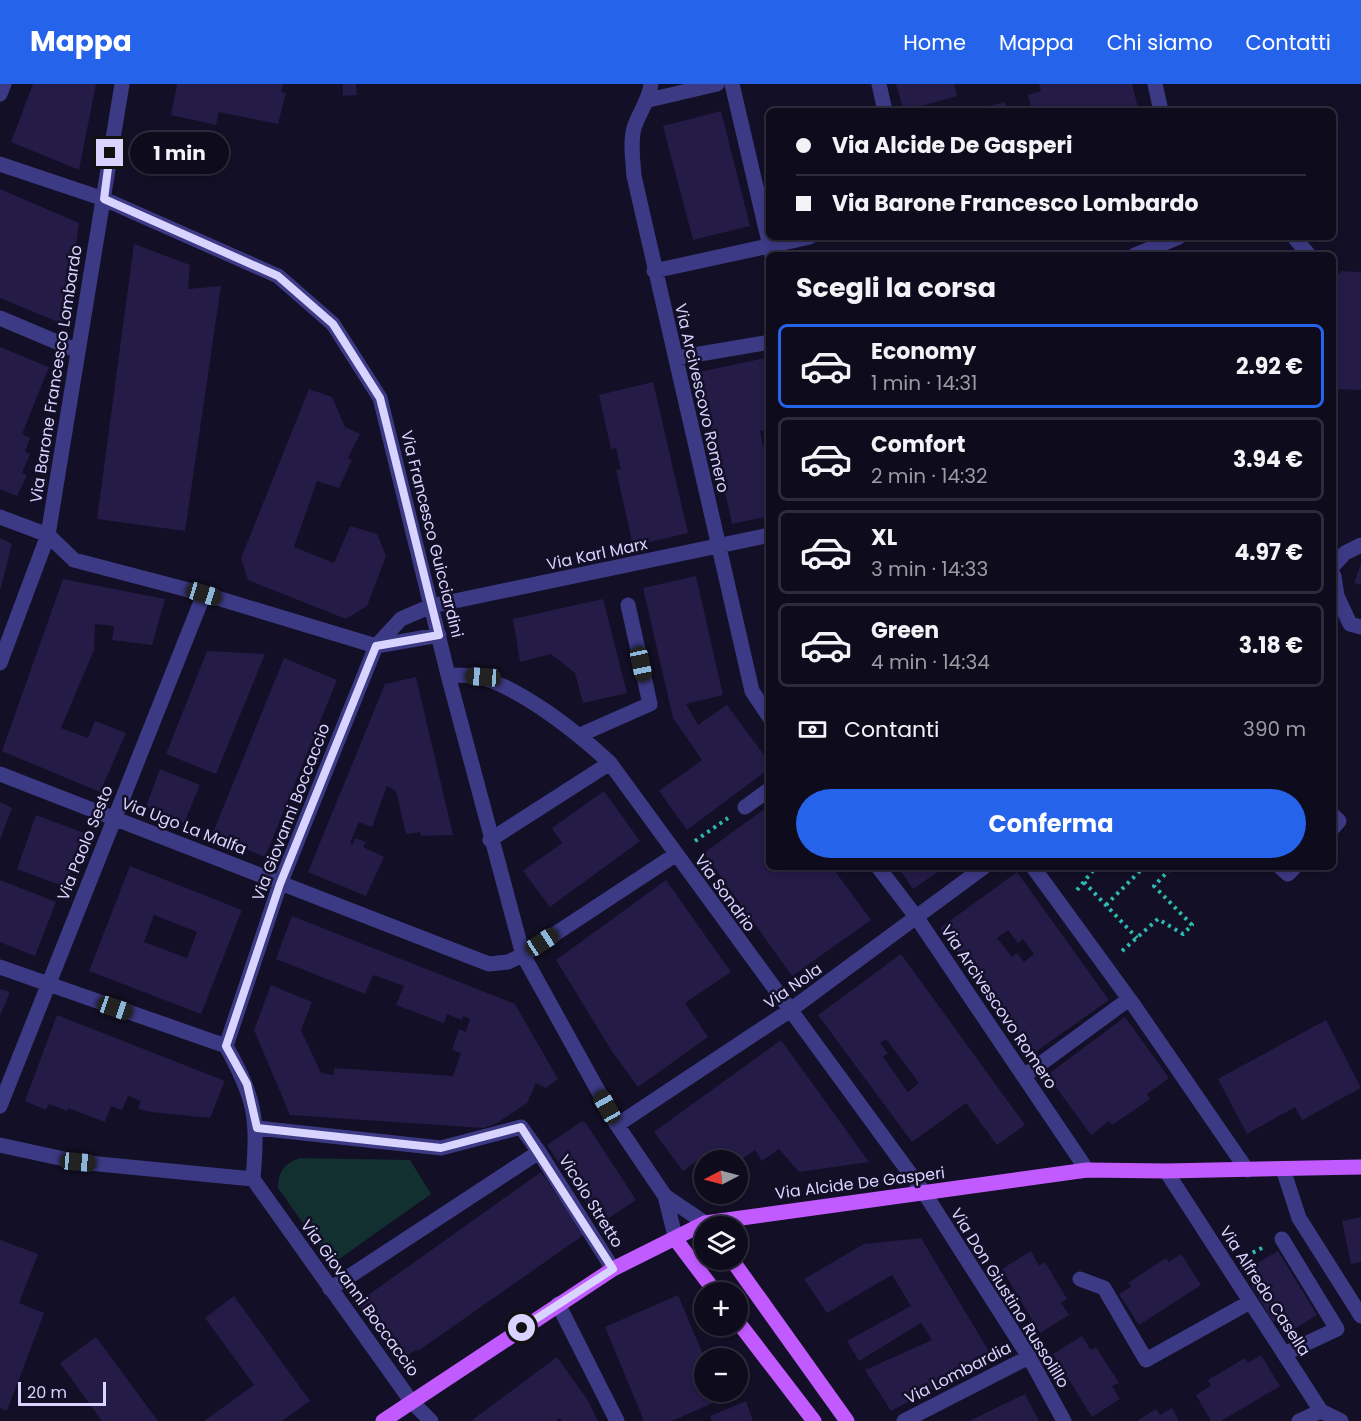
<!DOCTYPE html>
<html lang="it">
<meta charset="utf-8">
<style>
body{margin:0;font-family:Poppins,sans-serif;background:#1c1929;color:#f1f3f6;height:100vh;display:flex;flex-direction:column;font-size:22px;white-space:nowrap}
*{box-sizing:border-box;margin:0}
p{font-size:20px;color:#9b9ba3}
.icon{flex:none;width:33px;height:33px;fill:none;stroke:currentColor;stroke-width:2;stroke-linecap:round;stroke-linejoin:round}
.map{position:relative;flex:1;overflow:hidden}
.details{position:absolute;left:766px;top:168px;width:570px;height:618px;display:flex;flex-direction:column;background:#0e0b1c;border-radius:9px;box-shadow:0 3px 9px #0003,0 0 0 2px #2e2b3b}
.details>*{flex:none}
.top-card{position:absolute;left:766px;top:24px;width:570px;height:132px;border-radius:9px;box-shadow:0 3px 9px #0003,0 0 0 2px #2e2b3b;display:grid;align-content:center;height:132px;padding:0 30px;background:#0e0b1c}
.needle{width:39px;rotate:264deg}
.fabs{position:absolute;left:694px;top:1066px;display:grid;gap:12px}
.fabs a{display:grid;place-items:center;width:54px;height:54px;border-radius:50%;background:#0e0b1c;box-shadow:0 3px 9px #0003,0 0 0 2px #2e2b3b;font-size:30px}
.scale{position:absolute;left:18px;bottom:15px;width:88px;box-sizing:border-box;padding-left:6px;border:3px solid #d9d4ff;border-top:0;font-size:16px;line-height:21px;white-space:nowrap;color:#d9d4ff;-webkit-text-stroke:4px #130f26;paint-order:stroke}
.end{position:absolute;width:27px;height:27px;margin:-14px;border:8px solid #d9d4ff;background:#111;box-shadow:0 0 0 3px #111}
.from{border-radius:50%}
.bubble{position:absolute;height:42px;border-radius:21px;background:#0e0b1c;box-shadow:0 3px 9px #0003,0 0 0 2px #2e2b3b;font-size:20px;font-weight:700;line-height:42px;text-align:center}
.car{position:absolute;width:18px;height:36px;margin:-18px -9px;border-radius:8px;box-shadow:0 0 4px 2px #0007;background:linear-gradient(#222 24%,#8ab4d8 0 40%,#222 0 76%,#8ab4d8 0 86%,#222 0)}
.top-card b{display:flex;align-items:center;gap:21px;height:57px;font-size:22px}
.top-card b+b{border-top:2px solid #2e2b3b}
.top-card i{width:15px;height:15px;background:#f1f3f6}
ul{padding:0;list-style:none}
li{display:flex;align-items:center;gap:18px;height:84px;margin:0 12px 9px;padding:0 18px;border:3px solid #2e2b3b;border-radius:9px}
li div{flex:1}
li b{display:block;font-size:22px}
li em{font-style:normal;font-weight:700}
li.active{border-color:#2563eb}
li>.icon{width:54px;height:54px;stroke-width:1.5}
h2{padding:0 30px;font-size:27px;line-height:72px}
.pay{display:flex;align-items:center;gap:15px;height:66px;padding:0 30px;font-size:22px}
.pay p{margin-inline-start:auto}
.primary-button{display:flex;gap:12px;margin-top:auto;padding:12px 30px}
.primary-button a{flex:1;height:69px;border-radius:36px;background:#2563eb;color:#fff;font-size:24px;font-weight:700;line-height:69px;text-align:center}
header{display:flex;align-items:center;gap:36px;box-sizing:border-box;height:84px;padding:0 30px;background:#2563eb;color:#fff}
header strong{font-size:28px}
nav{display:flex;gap:33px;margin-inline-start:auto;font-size:21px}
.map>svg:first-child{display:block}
</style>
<header>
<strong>Mappa</strong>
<nav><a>Home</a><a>Mappa</a><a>Chi siamo</a><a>Contatti</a></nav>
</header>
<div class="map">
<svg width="1361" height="1337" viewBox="0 0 1361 1337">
<rect width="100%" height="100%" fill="#130f26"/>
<path fill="#12302f" d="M300,1074l110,2 21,34 -99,70 -54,-76c0,-17 6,-24 22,-30z"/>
<path fill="#241b47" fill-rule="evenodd" d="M33,0h63l-17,86 -68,-28z
M177,0h106l-2,8 5,1 -8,31 -59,-12 -3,13 -45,-10z
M343,0h13l1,11 -14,1z
M896,0h58l3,12 -53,15z
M1039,0h93l7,27h-107l-4,-16 13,-4z
M1005,18l2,9h-34v-1z
M721,27l29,115 -57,14 -30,-114z
M0,105l79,34 -14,102 -65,-27z
M134,160l56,21 -2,24 33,-3 -36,245 -88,-12z
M1342,187l19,1v118l-27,-1v-111z
M0,263l49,20 -27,67 8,4 -5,14 5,2 -8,19 5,2 -10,21 -17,-7z
M770,273v72l-10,2 3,15 7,-1v71l-38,8 -33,-152z
M653,298l35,151 -55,13 -17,-76 5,-1 -5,-21 -5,1 -12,-54z
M309,305l23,8 13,30 15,7 -12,24 4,2 -13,28 -22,-7 -23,66 40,16 16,-37 27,8 9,22 -19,50 -21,13 -98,-39 -7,-22z
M0,454l12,6 -11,44h-1z
M1361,480v21l-7,-2z
M696,492l27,119 -37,9 12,21 29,-20 43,58v5l-83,62 -28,-39 43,-31 -29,-42 -30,-130z
M63,495l102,20 -13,46 -40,-5 2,-14 -19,-2 -1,26 -33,78 27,10 7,-17 31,12 -26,59 -98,-41z
M603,515l24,94 -44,10 -8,-30 -24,-19 -31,8 -7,-43z
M207,567l58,3 -49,120 -50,-20z
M284,574l53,22 -72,177 -53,-22z
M416,593l37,158 -32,1 -1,-4 -14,2 -10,-43 -9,-5 -15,41 -13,-5 -9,21 3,1 2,-6 11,4 -3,5 21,10 -18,39 -58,-24 77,-188z
M160,685l40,16 -16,38 -38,-16z
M604,707l36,50 -90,66 -27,-36 39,-28 -10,-15z
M0,718l12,6 -12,32z
M770,721v62h62l39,53 -79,56 -88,-123z
M36,731l48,18 -19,54 -48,-18z
M130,782l112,44 -41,104 -112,-43zM154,831l43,17 -10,26 -43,-16z
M898,783h47l-32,22z
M1017,788l92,128 -75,53 -17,-19 -77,-106zM1008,846l10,13 5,-4 11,15 -10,8 -7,-9 -5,4 -15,-19z
M0,796l56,22 -21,54 -35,-14z
M666,796l65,92 -46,31 23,34 -70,50 -25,-34 -57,-93z
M292,832l223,88 43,75 -12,9 -10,-5 -9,20 -30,20 -13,5 -194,-13 -36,-85 17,-45 41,17 -11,28 20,43 13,2v-7l119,8 8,-23 -9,-3 7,-21 7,3 4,-13 -7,-3 -1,4 -15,-6 -3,9 -48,-18 8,-19 -31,-11 -8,19 -89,-35z
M901,870l124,171 -28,20 -31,-42 -54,39 -94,-127zM886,955l33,44 -11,9 -25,-35 5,-4 -8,-10z
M0,905l10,3 -10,24z
M57,931l168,66 -15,37 -59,-6 -13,-3 3,-8 -13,-5 -6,14 -11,-4 -6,16 -37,-14 -1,3 -18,-7 -3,6 -21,-9z
M1125,933l44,61 -22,16 3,5 -38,26 -3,-4 -18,14 -44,-60z
M1326,936l35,68 -59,32 -7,-13 -48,27 -29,-55z
M781,956l88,122 -70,10 -20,-23 -17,12 -7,-11 -17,12 -7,-9 -11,8h-15v9l-7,-10 -15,11 -29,-39z
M582,1037l4,2 50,77 -36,24 -53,-79z
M541,1088l44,62 -167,117 -1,-2 -16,11 -12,-16 -2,1 -30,-42z
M1361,1133v45l-10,2 -9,-43z
M921,1154l72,120 -102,53 -26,-41 67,-30 -11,-17 -62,38 -12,-20 64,-35 -19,-31 -65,38 -23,-34 60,-35z
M0,1156l38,14 -19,49 25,10 -37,98 -7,-3z
M1031,1167l8,15 6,-4 22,37 -6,4 8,12 -29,18 -38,-64z
M1278,1167l39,64 -29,18 -10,-14 -5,3 -22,-37 6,-4 -8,-13z
M1181,1170l20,31 -62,40 -20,-31 12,-7 -3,-4 38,-25 3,4z
M678,1211l27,64v33h14l3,7 -50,22h-28l-39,-94z
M234,1212l76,105 -28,20h-78l50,-36 -49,-67z
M1082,1252l9,14 5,-3 23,36 -7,3 8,13 -28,18 -39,-63z
M96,1253l62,84h-56l-42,-58z
M1261,1271l19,31 -59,35h-10l-15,-26 15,-9 -3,-6 37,-22 3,5z
M557,1273l30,42 11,22h-36l-2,-3 -4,3h-85z
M1025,1310l14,27h-70z
M746,1317l7,20h-41l-2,-5z
M1172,1324l7,13h-42l19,-12 4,6z"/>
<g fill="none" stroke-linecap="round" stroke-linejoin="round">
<path stroke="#2fb8b0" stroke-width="4" stroke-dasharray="3 4.5" stroke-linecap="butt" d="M695,757l33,-23
M1084,798l53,56
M1077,806l19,-23
M1106,821l38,-38
M1122,867l36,-32 25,15 9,-9 -38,-39 18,-19
M1246,1172l18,-9"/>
<path stroke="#3d3a85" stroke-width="15" d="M651,0c-2,17 -12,28 -17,44 -4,15 -1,33 0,48l118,515 18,27
M732,0l40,171
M879,0l6,27
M1155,0l6,27
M0,10l4,-10
M649,16l68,-16
M0,80l104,35 174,77 55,48 47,74 68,277 75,280 94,170 48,71 11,44
M1294,153l15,18
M1135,171l44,-18
M654,187l156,-34
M0,234l78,33
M676,274l94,-16
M0,433l48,18 26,25 130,34 172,52 63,-11
M1334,481l11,-12 16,-8
M1334,492l3,20 13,28 11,3
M0,579l48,-128 74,-451
M448,591c11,1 26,-1 36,3 43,15 93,54 126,85l315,431 104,163 35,64
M580,651l70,-31 -22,-99
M0,690l489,190 19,-2 15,-7 152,-100
M745,723l25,-18
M1334,732l5,5 -5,6
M490,756l120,-77
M878,783l39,51 170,252
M1033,783l102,140 112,163
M1280,783l8,7 7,-7
M0,883l226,79
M1024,992l105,-77
M0,1022l204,-512
M617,1041l172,-114 195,-144
M257,1044l184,20 80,-21 18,25 -209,137
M0,1061l78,17 175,17
M539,1068l74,117
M1283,1085l16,49 62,98
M1166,1087l155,240 20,10
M665,1112l40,27
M1282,1155l55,90 -53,25
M1080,1195l24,9 42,72 104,-58
M558,1220l59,117
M431,1337l-20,-20 -158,-222c5,-61 3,-79 -27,-133l54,-162 96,-238 25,-27 30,-13 339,-71
M904,1337l125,-64
M1299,1337l22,-10"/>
<path stroke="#c25bff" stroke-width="15" d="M676,1156l40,53
M732,1176l115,161
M738,1238l76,99
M383,1337l230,-152 92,-46 382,-53 79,1 195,-4"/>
</g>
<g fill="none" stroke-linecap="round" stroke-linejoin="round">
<path stroke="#d9d4ff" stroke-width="8" d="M110,69l-6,46 174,77 55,48 47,74 59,237 -63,11 -96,238 -54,162 21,38 10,44 184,20 80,-21 92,142 -91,59"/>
</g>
<g text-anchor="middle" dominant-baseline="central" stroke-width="5" stroke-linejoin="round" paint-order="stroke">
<g font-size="16" fill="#d9d4ff" stroke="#130f26">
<text transform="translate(56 290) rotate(-81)">Via Barone Francesco Lombardo</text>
<text transform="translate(702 314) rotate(77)">Via Arcivescovo Romero</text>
<text transform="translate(432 450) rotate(76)">Via Francesco Guicciardini</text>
<text transform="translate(597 470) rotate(-12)">Via Karl Marx</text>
<text transform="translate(291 728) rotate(-69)">Via Giovanni Boccaccio</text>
<text transform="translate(184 742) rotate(21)">Via Ugo La Malfa</text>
<text transform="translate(85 759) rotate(-68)">Via Paolo Sesto</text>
<text transform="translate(725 809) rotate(54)">Via Sondrio</text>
<text transform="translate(793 902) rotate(-35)">Via Nola</text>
<text transform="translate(999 923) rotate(56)">Via Arcivescovo Romero</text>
<text transform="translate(860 1099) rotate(-7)">Via Alcide De Gasperi</text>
<text transform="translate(591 1117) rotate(58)">Vicolo Stretto</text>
<text transform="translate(1265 1207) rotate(57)">Via Alfredo Casella</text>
<text transform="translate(360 1214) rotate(54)">Via Giovanni Boccaccio</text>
<text transform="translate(1010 1214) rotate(58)">Via Don Giustino Russolillo</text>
<text transform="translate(958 1289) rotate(-27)">Via Lombardia</text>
</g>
</g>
</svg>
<div class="fabs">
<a><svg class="needle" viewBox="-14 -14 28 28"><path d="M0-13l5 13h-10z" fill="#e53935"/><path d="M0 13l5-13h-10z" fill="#9b9ba3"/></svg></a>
<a><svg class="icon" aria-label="layers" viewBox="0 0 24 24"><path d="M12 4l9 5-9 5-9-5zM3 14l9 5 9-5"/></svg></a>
<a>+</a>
<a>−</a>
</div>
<div class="scale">20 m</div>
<i class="end from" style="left:522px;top:1244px"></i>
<i class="end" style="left:110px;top:69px"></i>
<div class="bubble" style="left:130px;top:48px;width:99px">1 min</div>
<i class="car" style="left:204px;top:510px;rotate:107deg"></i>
<i class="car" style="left:641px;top:580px;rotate:168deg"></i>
<i class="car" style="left:483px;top:593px;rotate:274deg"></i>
<i class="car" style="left:542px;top:858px;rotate:57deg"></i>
<i class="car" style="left:115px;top:924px;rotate:109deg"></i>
<i class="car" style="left:607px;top:1023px;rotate:331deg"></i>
<i class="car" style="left:78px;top:1078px;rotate:95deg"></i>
<div class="top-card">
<b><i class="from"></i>Via Alcide De Gasperi</b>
<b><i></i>Via Barone Francesco Lombardo</b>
</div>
<section class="details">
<h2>Scegli la corsa</h2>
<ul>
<li class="active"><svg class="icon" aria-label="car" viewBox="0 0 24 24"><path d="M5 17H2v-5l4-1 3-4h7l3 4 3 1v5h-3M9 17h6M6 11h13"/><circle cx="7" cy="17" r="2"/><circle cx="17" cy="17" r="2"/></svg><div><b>Economy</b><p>1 min · 14:31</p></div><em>2.92 €</em></li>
<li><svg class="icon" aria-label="car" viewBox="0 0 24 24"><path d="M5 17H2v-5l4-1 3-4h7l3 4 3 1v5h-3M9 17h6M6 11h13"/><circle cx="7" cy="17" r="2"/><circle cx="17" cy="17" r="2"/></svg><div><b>Comfort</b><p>2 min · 14:32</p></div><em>3.94 €</em></li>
<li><svg class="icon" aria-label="car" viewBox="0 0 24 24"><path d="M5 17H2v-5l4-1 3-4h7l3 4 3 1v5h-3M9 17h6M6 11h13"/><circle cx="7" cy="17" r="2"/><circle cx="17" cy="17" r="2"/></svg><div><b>XL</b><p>3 min · 14:33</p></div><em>4.97 €</em></li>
<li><svg class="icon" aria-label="car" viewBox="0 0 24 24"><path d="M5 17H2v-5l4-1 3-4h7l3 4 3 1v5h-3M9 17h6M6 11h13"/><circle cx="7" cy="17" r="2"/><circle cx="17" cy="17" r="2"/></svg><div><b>Green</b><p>4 min · 14:34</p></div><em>3.18 €</em></li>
</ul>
<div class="pay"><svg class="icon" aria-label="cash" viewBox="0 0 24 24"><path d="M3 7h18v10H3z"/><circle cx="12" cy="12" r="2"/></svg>Contanti<p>390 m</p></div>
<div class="primary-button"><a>Conferma</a></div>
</section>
</div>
